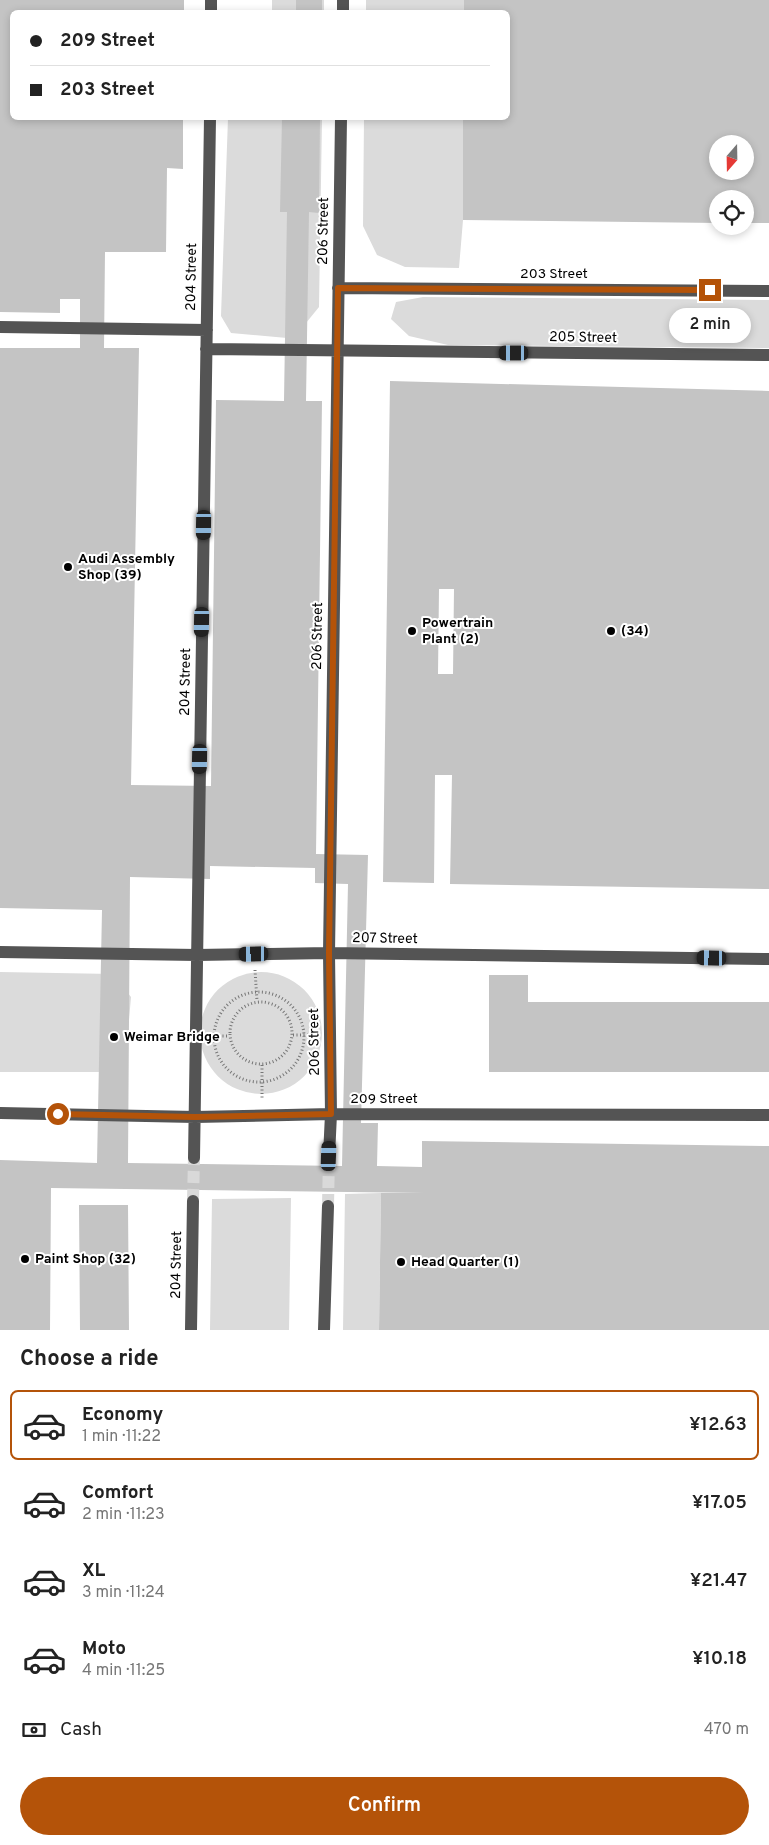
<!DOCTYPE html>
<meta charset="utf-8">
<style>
body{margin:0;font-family:Overpass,sans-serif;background:#f2f2f2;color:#222;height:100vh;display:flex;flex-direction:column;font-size:19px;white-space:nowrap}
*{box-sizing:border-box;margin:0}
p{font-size:16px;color:#767676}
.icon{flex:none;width:28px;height:28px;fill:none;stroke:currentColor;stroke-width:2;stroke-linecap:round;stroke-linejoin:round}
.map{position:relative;height:1330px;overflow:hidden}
.drawer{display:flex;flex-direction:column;background:#fff;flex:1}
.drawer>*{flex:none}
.banner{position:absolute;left:10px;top:10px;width:500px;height:110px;border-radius:8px;box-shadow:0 2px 8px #0003;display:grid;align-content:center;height:110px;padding:0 20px;background:#fff}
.needle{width:32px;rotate:200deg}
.tools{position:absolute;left:709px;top:135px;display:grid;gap:10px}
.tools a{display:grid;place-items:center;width:45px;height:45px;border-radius:50%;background:#fff;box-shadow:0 2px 8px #0003;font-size:25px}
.end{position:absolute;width:22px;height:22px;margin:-11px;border:6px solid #b45309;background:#fff;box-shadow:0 0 0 2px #fff}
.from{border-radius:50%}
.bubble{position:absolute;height:35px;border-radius:18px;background:#fff;box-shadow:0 2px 8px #0003;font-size:16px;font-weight:600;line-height:35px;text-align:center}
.car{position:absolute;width:15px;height:30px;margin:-15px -8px;border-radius:6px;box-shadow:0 0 4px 1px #0007;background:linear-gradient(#222 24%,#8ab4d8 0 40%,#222 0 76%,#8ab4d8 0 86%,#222 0)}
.banner b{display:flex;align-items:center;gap:18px;height:48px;font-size:19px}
.banner b+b{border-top:1px solid #e0e0e0}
.banner i{width:12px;height:12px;background:#222}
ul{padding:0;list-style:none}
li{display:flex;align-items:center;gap:15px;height:70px;margin:0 10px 8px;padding:0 10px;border:2px solid transparent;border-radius:8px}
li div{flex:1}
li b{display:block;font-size:19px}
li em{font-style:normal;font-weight:600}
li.active{border-color:#b45309}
li>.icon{width:45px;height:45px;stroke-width:1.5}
h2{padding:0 20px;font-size:22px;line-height:60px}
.pay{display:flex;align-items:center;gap:12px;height:55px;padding:0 20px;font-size:19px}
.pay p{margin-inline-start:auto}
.button{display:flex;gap:10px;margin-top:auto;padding:10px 20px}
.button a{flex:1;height:58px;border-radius:30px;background:#b45309;color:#fff;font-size:20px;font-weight:600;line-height:58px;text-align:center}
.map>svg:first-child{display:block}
</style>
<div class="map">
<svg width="769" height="1330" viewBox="0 0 769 1330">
<rect width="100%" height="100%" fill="#fff"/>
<path fill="#dbdbdb" d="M272,0h52v12h-52z
M366,0h98v12h-98z
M228,118h94l-3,189 -13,16 -19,15 -56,-5 -10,-17z
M364,118h99v102l-4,48 -54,-1 -28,-12 -14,-29z
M423,297l346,3v48l-321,-3 -39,-9 -18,-17 5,-17z
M0,972l113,2 18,23 -5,58 -11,17h-115z
M200 1033a61 61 0 1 1 122 0a61 61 0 1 1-122 0Z
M381,1193l-2,137h-36l2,-136z
M291,1198l-2,132h-79l2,-131z"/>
<path fill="#c4c4c4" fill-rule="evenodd" d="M0,0h184v12h-172v106h171v51l-16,-1 -1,84h-61l-1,96h35l-8,437 80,1 5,-386 68,1 3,-189h-7l2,-94h38l-1,95 -10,-1 -3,189h16l-6,453 52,1 -7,268h17l-1,43 45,1v-26l347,5v184h-390l2,-137h43l-373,-5 -1,142h-50v-170l97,3 5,-253 -102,-2v-560h80v-49h-20v14l-60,-1zM210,866l105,2v15l33,1 -6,282 -214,-3 2,-286 80,2z
M296,0h26v12h-26z
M464,0h305v223h-24v-24h-27v24l-255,-3v-102h45v-106h-44zM718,144h27v27h-27z
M390,381l379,10v498l-319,-5 2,-109h-17l-1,108 -51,-1zM439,589h15l-1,85h-15z
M489,975h39v27h241v70h-280z
M79,1205h49l1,125h-49z"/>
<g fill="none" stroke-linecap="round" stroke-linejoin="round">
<path stroke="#d9d9d9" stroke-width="12" stroke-dasharray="12 6" stroke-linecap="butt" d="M193,1201l1,-43
M328,1206l1,-50"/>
<path stroke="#767676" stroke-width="3" stroke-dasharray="1 2.5" stroke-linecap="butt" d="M255,970l2,31
M214 1037a45 45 0 1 1 90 0a45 45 0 1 1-90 0Z
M230 1033a31 31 0 1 1 62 0a31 31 0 1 1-62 0Z
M293,1035h22
M212,1036h17
M262,1065v35"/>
<path stroke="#545454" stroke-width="12" d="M211,12v-12
M343,12v-12
M338,288l431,3
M0,327l207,3
M206,349l563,6
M0,952l197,3 132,-2 440,6
M0,1113l195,4 136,-3 438,1
M329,1156l2,-42 -2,-161 12,-835
M194,1158l16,-1040
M191,1330l2,-129
M324,1330l4,-124"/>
</g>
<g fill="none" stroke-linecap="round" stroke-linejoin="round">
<path stroke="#b45309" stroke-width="6" d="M58,1114l137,3 136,-3 -2,-161 9,-665 372,2"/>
</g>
<g fill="#000" stroke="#fff" stroke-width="2">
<circle cx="68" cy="567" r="5"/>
<circle cx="412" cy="631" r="5"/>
<circle cx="611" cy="631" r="5"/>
<circle cx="114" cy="1037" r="5"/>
<circle cx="25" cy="1259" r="5"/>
<circle cx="401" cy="1262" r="5"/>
</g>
<g text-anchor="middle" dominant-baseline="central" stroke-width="4" stroke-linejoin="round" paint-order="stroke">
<g font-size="14" fill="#000" stroke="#fff">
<text transform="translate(324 231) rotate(-89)">206 Street</text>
<text x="554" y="274">203 Street</text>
<text transform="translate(192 277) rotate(-89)">204 Street</text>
<text transform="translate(583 338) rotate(1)">205 Street</text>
<text transform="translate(318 636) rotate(-89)">206 Street</text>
<text transform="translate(186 682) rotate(-89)">204 Street</text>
<text transform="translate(385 939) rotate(1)">207 Street</text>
<text transform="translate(315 1042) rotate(-91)">206 Street</text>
<text x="384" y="1099">209 Street</text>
<text transform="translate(177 1265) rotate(-89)">204 Street</text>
</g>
<g font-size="14" font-weight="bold" fill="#000" stroke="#fff" text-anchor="start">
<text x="78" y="559">Audi Assembly<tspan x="78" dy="16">Shop (39)</tspan></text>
<text x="422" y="623">Powertrain<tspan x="422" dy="16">Plant (2)</tspan></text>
<text x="621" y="631">(34)</text>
<text x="124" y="1037">Weimar Bridge</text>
<text x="35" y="1259">Paint Shop (32)</text>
<text x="411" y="1262">Head Quarter (1)</text>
</g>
</g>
</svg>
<div class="tools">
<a><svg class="needle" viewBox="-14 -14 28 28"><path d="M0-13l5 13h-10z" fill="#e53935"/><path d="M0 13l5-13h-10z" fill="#767676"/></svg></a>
<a><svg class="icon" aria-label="locate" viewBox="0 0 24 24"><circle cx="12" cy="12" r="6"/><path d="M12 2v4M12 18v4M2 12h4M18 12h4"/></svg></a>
</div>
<i class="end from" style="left:58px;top:1114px"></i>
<i class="end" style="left:710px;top:290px"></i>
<div class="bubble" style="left:669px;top:308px;width:82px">2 min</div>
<i class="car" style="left:514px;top:353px;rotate:270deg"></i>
<i class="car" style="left:204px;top:525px;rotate:181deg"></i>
<i class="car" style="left:202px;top:622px;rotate:181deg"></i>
<i class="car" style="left:200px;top:759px;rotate:181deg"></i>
<i class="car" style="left:254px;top:954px;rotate:269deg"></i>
<i class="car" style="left:712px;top:958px;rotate:271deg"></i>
<i class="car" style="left:329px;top:1156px;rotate:2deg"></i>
<div class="banner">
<b><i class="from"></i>209 Street</b>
<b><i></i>203 Street</b>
</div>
</div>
<section class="drawer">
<h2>Choose a ride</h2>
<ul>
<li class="active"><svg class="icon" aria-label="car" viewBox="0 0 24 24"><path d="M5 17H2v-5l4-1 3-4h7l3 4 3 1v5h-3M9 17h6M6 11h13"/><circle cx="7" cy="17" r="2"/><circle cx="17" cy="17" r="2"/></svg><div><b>Economy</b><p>1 min · 11:22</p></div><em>¥12.63</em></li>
<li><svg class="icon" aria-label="car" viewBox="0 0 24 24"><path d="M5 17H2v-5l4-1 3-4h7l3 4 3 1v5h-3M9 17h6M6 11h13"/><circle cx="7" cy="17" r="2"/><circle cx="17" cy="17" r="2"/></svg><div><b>Comfort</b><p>2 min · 11:23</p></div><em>¥17.05</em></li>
<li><svg class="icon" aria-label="car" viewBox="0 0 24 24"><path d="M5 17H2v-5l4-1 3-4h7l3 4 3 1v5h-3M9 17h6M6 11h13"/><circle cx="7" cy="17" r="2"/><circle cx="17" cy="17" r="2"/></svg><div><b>XL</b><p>3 min · 11:24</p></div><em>¥21.47</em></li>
<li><svg class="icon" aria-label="car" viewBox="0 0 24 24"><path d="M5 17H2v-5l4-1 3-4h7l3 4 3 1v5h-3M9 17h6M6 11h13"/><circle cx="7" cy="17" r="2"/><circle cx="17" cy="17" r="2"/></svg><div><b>Moto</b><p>4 min · 11:25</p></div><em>¥10.18</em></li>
</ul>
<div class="pay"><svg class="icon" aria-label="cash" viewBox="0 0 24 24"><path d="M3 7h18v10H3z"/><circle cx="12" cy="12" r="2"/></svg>Cash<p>470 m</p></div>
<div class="button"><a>Confirm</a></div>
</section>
